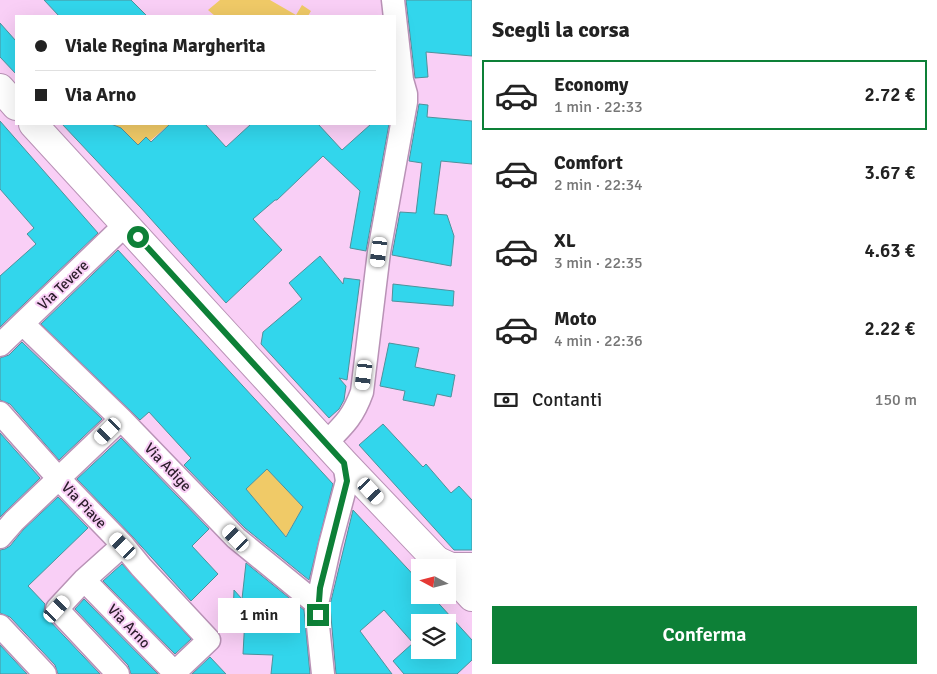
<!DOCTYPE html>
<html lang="it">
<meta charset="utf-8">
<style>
body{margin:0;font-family:Signika,sans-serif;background:#f2f2f2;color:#222;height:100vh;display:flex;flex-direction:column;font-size:19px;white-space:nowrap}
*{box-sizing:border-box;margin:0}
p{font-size:16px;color:#767676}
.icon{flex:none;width:28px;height:28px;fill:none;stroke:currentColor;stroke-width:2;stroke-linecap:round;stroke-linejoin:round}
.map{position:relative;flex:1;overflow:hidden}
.drawer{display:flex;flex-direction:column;background:#fff;width:465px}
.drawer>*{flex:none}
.hud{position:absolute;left:15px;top:15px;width:381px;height:110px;border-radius:0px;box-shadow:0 5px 20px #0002;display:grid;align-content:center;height:110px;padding:0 20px;background:#fff}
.needle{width:32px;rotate:277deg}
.tools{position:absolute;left:411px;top:559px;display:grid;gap:10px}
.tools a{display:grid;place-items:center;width:45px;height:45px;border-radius:0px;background:#fff;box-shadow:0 5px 20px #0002;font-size:25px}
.end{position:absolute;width:22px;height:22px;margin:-11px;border:6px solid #0d8037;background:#fff;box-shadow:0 0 0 2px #fff}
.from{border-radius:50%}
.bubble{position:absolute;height:35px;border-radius:0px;background:#fff;box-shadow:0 5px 20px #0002;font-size:16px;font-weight:600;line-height:35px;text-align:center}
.car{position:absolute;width:15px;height:30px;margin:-15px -8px;border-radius:6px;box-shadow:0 0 4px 1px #0007;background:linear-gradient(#fff 24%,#345 0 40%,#fff 0 76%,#345 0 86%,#fff 0)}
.hud b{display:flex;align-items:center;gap:18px;height:48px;font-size:19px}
.hud b+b{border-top:1px solid #e0e0e0}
.hud i{width:12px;height:12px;background:#222}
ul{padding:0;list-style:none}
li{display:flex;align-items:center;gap:15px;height:70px;margin:0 10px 8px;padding:0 10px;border:2px solid transparent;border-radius:0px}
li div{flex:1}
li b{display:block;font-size:19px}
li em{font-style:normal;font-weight:600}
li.current{border-color:#0d8037}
li>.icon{width:45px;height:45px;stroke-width:1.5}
h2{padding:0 20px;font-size:22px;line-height:60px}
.pay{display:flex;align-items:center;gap:12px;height:55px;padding:0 20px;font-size:19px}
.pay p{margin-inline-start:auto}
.cta{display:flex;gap:10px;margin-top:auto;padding:10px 20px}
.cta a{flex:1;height:58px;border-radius:0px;background:#0d8037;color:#fff;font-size:20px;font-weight:600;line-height:58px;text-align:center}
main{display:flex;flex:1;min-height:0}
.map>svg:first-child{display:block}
</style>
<main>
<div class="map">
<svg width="472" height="674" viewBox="0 0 472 674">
<rect width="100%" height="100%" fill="#f9cff6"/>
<path fill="#f0ca67" d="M220,0h50l26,15 6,-10 9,6 -3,5h-93l-7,-6z
M112,124h58l-20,17 -4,-4 -8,8 -17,-17z
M267,469l36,38 -17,29 -5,-4 -35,-43z"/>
<path fill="#32d6ec" stroke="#4f919b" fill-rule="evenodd" d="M44,0h87l16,16h-88z
M406,0h66v56l-46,-4 2,25 -13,1z
M0,23l16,18v33l-16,-17z
M419,104l9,1 -1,12 45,4v43l-31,-3 -7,53 13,1 7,21 -3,30 -59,-11 8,-43 16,1 6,-50 -13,-2z
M0,121l98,112 -98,94v-51l36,-32 -9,-10 7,-6 -34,-39z
M62,124h49l10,4 17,17 8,-8 5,5 19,-18h35l21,23 25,-23h67l24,26 29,-26h18l-23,127 -16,-3 10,-57 -37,-35 -46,44h-2l-22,19 29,31 -56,53 -85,-95z
M118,250l215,234 -24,96 -64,-52 -61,-63 7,-7 -42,-46 -9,8 -99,-96zM267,469l36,38 -17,30 -40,-48z
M320,256l23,28 1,-6 16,2 -13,100 -8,-2 7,8 -2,14 -5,9 -10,9 -68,-74 2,-12 39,-33 -13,-16z
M393,284l61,7 -1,15 -61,-5z
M22,342l80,77 -43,41 -49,-56 -10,-4v-42l9,-3z
M389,343l30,5 -4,19 40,8 -4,22 -14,-3 -3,12 -31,-6 2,-9 -25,-5z
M383,424l40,43 3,-3 25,29 8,-7 13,14v50h-18l-95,-105z
M0,433l40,45 -40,39z
M121,438l88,91 -17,17 26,28 -27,27 -59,-65 -55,-57z
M58,497l30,31 -60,58 17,18 -1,8 3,6 53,56h-42l-3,-9 -45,-48 -10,-4v-63l5,-1 5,-3 13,-16z
M353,510l67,72v13h11l41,45v20l-15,14h-53l-11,-13 20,-18 -29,-33 -24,21 32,43h-56l-6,-69zM420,622h28v28h-28z
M246,563l58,47 6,64h-39l2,-19 -30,-1 2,-37 -12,-1 1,-26 8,9z
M122,564l69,75 -16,15 -72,-73z
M84,599l74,75h-27l-3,-9 -53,-56z
M0,645l27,29h-27z
M210,657l16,17h-34z"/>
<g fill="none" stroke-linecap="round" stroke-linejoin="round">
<g stroke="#b992b6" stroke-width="25">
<path id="minor" d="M23,324l98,95 115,119 81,66
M0,345l126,-121
M0,413l59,66 64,66 18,22 68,73 -36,34
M326,443c18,-18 27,-26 36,-51l17,-140 27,-150v-8l-4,-14 -9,-80
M0,537l14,-16 107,-102
M84,580l91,93
M0,626l45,48
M118,674l-61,-65 27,-29 39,-35
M323,674l-5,-48 -1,-22 13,-59 17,-64 -3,-18"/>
</g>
<g stroke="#b992b6" stroke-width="30">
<path id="tertiary" d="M438,561l13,6h21"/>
</g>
<g stroke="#b992b6" stroke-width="30">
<path id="secondary" d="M0,88l16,18
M33,124l311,339 100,105
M448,571l24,26"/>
</g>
<use href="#minor" stroke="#fff" stroke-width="22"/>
<use href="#tertiary" stroke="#fff" stroke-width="28"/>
<use href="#secondary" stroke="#fff" stroke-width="28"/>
</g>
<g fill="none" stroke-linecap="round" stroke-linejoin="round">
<path stroke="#0d8037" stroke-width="6" d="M138,237l206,226 3,18 -27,107 -2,27"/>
</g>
<g text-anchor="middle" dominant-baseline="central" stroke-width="4" stroke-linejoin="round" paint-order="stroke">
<g font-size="15" fill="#2b1c2a" stroke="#f9cff6">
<text transform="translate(63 285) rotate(-44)">Via Tevere</text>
<text transform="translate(168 467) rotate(46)">Via Adige</text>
<text transform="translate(84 505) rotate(46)">Via Piave</text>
<text transform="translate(129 626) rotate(46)">Via Arno</text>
</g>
</g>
</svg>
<div class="tools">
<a><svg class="needle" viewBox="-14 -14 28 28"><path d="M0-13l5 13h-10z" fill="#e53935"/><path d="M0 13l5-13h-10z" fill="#767676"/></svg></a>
<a><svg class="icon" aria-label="layers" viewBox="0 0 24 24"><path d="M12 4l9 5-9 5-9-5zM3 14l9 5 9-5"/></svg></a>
</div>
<i class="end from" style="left:138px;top:237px"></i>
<i class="end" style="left:318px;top:615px"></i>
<div class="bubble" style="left:218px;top:598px;width:82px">1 min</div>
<i class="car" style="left:379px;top:252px;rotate:187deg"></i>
<i class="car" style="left:364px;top:375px;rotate:187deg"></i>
<i class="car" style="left:108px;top:431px;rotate:225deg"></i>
<i class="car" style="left:371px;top:491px;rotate:137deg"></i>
<i class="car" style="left:236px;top:538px;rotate:316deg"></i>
<i class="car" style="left:123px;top:546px;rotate:316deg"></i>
<i class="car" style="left:57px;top:609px;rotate:43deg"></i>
<div class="hud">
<b><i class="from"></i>Viale Regina Margherita</b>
<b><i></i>Via Arno</b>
</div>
</div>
<section class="drawer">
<h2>Scegli la corsa</h2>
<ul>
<li class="current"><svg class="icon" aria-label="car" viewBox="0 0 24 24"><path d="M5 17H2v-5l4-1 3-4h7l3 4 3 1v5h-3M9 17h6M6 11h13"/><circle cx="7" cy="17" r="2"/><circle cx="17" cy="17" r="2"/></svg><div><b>Economy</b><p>1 min · 22:33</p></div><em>2.72 €</em></li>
<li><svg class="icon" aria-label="car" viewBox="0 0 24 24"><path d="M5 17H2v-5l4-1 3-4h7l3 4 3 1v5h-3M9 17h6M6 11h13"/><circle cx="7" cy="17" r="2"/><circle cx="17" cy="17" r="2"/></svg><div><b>Comfort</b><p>2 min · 22:34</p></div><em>3.67 €</em></li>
<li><svg class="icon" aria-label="car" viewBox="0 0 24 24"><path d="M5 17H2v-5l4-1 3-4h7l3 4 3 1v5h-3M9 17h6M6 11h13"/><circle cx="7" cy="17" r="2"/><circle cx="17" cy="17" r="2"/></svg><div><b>XL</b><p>3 min · 22:35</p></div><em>4.63 €</em></li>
<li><svg class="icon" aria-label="car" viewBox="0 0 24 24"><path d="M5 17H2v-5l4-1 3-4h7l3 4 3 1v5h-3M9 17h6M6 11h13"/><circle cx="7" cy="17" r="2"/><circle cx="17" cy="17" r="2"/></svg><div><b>Moto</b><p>4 min · 22:36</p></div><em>2.22 €</em></li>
</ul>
<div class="pay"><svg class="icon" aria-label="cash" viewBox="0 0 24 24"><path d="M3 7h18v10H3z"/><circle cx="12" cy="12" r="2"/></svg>Contanti<p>150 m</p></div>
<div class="cta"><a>Conferma</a></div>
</section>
</main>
